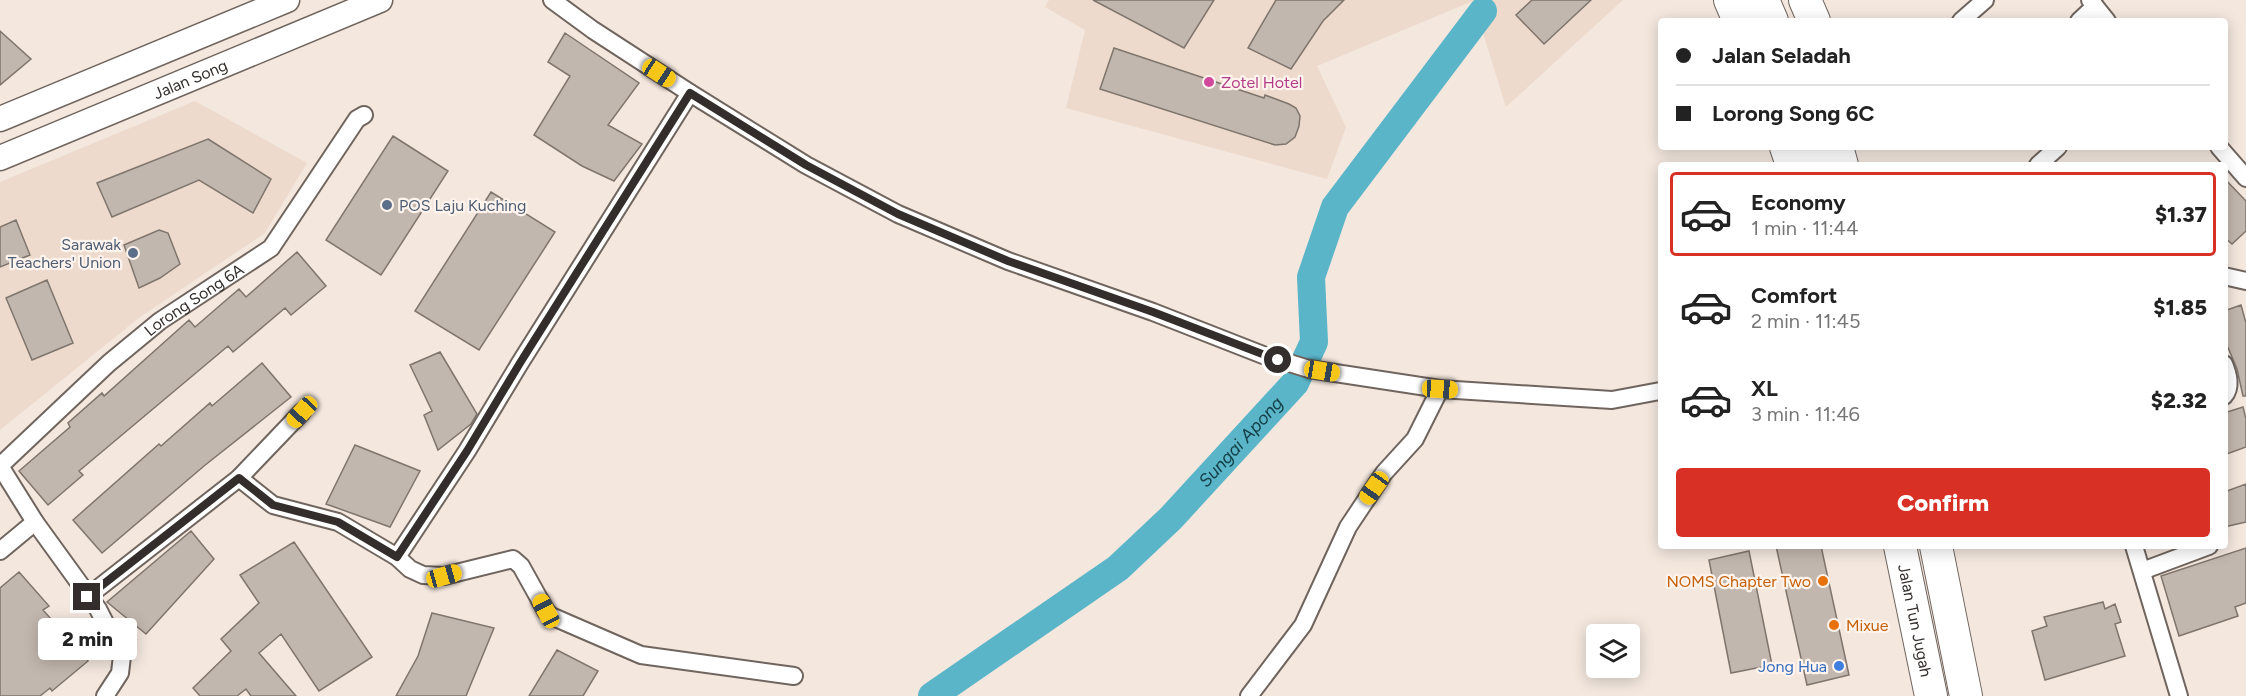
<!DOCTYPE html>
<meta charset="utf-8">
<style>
body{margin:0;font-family:Figtree,sans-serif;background:#f2f2f2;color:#222;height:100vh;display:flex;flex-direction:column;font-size:22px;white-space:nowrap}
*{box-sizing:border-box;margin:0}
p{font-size:20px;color:#767676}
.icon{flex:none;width:33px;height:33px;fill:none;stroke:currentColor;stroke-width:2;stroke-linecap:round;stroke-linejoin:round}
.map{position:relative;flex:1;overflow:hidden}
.drawer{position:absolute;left:1658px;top:162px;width:570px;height:387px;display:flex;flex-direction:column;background:#fff;border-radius:6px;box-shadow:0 3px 15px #0003}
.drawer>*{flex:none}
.top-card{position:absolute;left:1658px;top:18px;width:570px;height:132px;border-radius:6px;box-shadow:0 3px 15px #0003;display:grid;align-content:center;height:132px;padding:0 18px;background:#fff}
.controls{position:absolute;left:1586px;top:624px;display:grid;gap:12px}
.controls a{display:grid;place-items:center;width:54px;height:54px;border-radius:6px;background:#fff;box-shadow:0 3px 15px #0003;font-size:30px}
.end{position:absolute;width:27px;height:27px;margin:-14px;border:8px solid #332e2b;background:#fff;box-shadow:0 0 0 3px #fff}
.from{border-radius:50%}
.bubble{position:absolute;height:42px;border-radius:6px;background:#fff;box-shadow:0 3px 15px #0003;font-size:20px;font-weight:800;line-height:42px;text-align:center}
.car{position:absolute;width:18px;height:36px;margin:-18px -9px;border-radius:8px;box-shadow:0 0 4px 2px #0007;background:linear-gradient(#f5c518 24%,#345 0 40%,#f5c518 0 76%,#345 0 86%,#f5c518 0)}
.top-card b{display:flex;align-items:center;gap:21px;height:57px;font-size:22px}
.top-card b+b{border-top:2px solid #e0e0e0}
.top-card i{width:15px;height:15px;background:#222}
ul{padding:10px 0 0;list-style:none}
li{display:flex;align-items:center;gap:18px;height:84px;margin:0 12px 9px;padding:0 6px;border:3px solid transparent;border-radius:6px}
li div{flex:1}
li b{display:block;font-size:22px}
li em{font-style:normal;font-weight:800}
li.active{border-color:#d93025}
li>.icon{width:54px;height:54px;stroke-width:1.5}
.cta{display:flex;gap:12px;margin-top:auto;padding:12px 18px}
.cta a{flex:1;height:69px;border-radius:6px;background:#d93025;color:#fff;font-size:24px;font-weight:800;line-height:69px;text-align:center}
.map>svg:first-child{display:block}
</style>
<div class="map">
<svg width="2246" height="696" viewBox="0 0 2246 696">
<rect width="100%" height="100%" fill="#f3e7de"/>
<path fill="#eddacc" d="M1049,0h574l-117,107 -33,-106 -156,65 29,61 -19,52 -261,-71 19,-78 -40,-23z
M195,101l112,62 -42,70 -125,84 -140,113v-248z"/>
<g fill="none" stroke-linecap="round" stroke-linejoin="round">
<path stroke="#5ab5c9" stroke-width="28" id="s1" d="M932,696l186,-128 53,-50 124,-135 19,-41 -3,-65 24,-70 148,-196"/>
</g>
<path fill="#c2b7ae" stroke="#7f756c" stroke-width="1.5" d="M1093,0h121l-30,48z
M1276,0h68l-21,21 -32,48 -43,-21z
M1532,0h59l-47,44 -28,-29z
M0,31l31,28 -31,26z
M565,33l74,50 -31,42 34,19 -28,37 -32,-15 -48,-31 36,-59 -22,-14z
M1114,48l150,50 1,-3 24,9 7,4 4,8 -1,10 -4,11 -9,7 -11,1 -175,-56z
M393,136l55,35 -67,104 -55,-35z
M208,139l63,40 -18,34 -54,-33 -87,37 -15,-34z
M2224,178l22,23v30l-14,13 -8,-7z
M491,192l64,40 -76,118 -64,-39z
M16,220l14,35 -30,12v-40z
M159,230l9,3 12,31 -20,14 -21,10 -15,-43z
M297,252l29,34 -35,29 -6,-7 -52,44 -5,-6 -149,125 4,4 -35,30 -29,-34 51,-44 -2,-4 34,-30 2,3 85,-76 6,7 44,-38 7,8z
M47,280l26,63 -41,17 -26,-62z
M2241,305l5,18v73h-3l-6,-27 -13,-31v-27z
M440,352l37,62 -6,10 -33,26 -14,-35 8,-4 -22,-46z
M262,363l29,34 -87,69 -102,87 -29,-33 86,-76 2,2 49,-43 2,3z
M2243,407l3,12v28l-22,8v-42z
M355,445l65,26 -30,56 -64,-23z
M2246,484v38l-22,5v-35z
M191,531l23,28 -68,75 -39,-32z
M294,542l78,115 -53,34 -38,-57 -22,19 37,43h-45l-5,-7 -9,7h-37l-7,-8 38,-37 -10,-12 38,-36 -19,-28z
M1776,546h45l28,129 -42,10z
M2246,548v55l-11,4 3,9 -59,20 -18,-60z
M1749,551l23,114 -41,8 -22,-113z
M19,572l30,34 -6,4 45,51 -36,30 -2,-3 -10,8h-40v-108z
M2103,602l2,7 10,-5 6,18 -6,2 10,32 -80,24 -13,-49 15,-5 -3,-9z
M432,613l62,15 -28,68h-70l22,-40z
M557,650l41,21 -15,25h-54z"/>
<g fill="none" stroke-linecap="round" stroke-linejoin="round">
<g stroke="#70655e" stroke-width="20">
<g id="street">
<path d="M552,0l41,30 97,63 116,72 92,49 110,47 145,51 110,43 46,14 131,20 172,11 48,-9"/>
<path d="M2090,0l17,21"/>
<path d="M1961,21l24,-21"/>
<path d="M2079,21l16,-15"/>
<path d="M2219,147l27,31"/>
<path d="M2038,165l20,-18"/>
<path d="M2224,276l22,5"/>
<path d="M2224,364c4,10 8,23 0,32"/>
<path id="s2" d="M0,466l109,-103 51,-42 111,-73 86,-129 7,-4"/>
<path d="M0,466l35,56 63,87 24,47 -2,17 -15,23"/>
<path d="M239,478l34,27 65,17 59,35 13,12 13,6 21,1 69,-17 8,7 25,45 5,5 90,39 153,21"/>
<path d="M2134,546l45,150"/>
<path d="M0,551l35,-29"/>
<path d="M397,557l70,-106 53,-88 170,-270"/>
<path d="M2142,571l67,-25"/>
<path d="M87,597l152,-119 63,-66"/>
<path d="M1249,696l54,-71 45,-98 36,-54 31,-34 25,-50"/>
</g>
</g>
<g stroke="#70655e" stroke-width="27">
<g id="secondary">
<path d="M0,119l287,-119"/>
<path id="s3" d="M0,158l380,-158"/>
</g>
</g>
<g stroke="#70655e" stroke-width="34">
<g id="highway">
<path d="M1730,0l9,21"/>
<path d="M1763,0l9,21"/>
<path d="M1805,0l9,21"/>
<path d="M1786,147l6,18"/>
<path d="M1812,147l5,18"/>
<path d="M1837,147l5,18"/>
<path id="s4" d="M1900,546l31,150"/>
<path d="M1936,546l30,150"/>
</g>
</g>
<use href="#street" stroke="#fff" stroke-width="16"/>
<use href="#secondary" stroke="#fff" stroke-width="24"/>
<use href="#highway" stroke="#fff" stroke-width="32"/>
</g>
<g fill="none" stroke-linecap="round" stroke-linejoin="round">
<path stroke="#332e2b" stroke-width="8" d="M87,597l152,-119 34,27 65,17 59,35 70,-106 53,-88 170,-270 116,72 92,49 110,47 145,51 125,48"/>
</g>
<circle fill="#d1479c" stroke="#fff4ed" stroke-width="2" cx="1209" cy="82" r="6"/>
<g fill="#5c6f8a" stroke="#fff4ed" stroke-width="2">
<circle cx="387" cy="205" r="6"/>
<circle cx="133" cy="253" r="6"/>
</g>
<g fill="#e8710a" stroke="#fff4ed" stroke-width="2">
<circle cx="1823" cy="581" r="6"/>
<circle cx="1834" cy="625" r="6"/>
</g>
<circle fill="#3f7fe0" stroke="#fff4ed" stroke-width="2" cx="1839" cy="666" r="6"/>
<g text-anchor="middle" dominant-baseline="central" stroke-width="4.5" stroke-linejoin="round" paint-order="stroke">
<g font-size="16" fill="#332e2b" stroke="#fff4ed">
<text stroke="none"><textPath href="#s3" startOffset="206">Jalan Song</textPath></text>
<text stroke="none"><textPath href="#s2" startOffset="256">Lorong Song 6A</textPath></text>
<text stroke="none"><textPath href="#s4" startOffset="76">Jalan Tun Jugah</textPath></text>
</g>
<g font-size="16" fill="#b23c85" stroke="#fff4ed" text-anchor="start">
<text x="1221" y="82">Zotel Hotel</text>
</g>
<g font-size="16" fill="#4e5e75" stroke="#fff4ed" text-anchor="start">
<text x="399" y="205">POS Laju Kuching</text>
<text x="121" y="244" text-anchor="end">Sarawak<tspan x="121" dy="18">Teachers' Union</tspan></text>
</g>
<g font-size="16" fill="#c56008" stroke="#fff4ed" text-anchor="end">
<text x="1811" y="581">NOMS Chapter Two</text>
<text x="1846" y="625" text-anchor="start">Mixue</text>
</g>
<g font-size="16" fill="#366cbe" stroke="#fff4ed" text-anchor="end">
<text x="1827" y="666">Jong Hua</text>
</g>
<g font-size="18" font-style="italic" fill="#154048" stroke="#fff4ed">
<text stroke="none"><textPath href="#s1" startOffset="402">Sungai Apong</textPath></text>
</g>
</g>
</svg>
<div class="controls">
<a><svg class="icon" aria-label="layers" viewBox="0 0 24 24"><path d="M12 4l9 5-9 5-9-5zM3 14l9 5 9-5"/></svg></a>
</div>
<i class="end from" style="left:1278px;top:360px"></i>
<i class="end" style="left:87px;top:597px"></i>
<div class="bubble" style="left:38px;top:618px;width:99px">2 min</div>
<i class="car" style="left:659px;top:73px;rotate:123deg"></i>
<i class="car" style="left:1322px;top:371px;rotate:99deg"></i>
<i class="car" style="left:1440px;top:389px;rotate:93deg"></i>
<i class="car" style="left:302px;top:412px;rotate:223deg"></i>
<i class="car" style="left:1374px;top:488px;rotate:215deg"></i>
<i class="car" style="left:444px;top:576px;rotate:74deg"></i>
<i class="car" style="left:546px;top:611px;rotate:332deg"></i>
<div class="top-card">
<b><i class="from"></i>Jalan Seladah</b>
<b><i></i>Lorong Song 6C</b>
</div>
<section class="drawer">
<ul>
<li class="active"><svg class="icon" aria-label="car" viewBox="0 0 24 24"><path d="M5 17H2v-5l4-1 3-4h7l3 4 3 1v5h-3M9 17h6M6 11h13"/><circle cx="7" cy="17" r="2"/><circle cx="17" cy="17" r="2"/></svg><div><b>Economy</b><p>1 min · 11:44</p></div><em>$1.37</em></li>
<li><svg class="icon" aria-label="car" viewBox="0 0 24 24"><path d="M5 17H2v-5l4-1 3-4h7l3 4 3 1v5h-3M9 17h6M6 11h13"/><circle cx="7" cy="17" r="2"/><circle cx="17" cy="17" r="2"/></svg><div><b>Comfort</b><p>2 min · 11:45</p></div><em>$1.85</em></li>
<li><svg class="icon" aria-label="car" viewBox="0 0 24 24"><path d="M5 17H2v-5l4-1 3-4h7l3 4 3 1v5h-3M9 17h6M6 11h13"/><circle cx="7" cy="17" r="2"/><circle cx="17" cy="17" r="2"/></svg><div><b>XL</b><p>3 min · 11:46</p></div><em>$2.32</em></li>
</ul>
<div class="cta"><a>Confirm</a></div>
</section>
</div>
